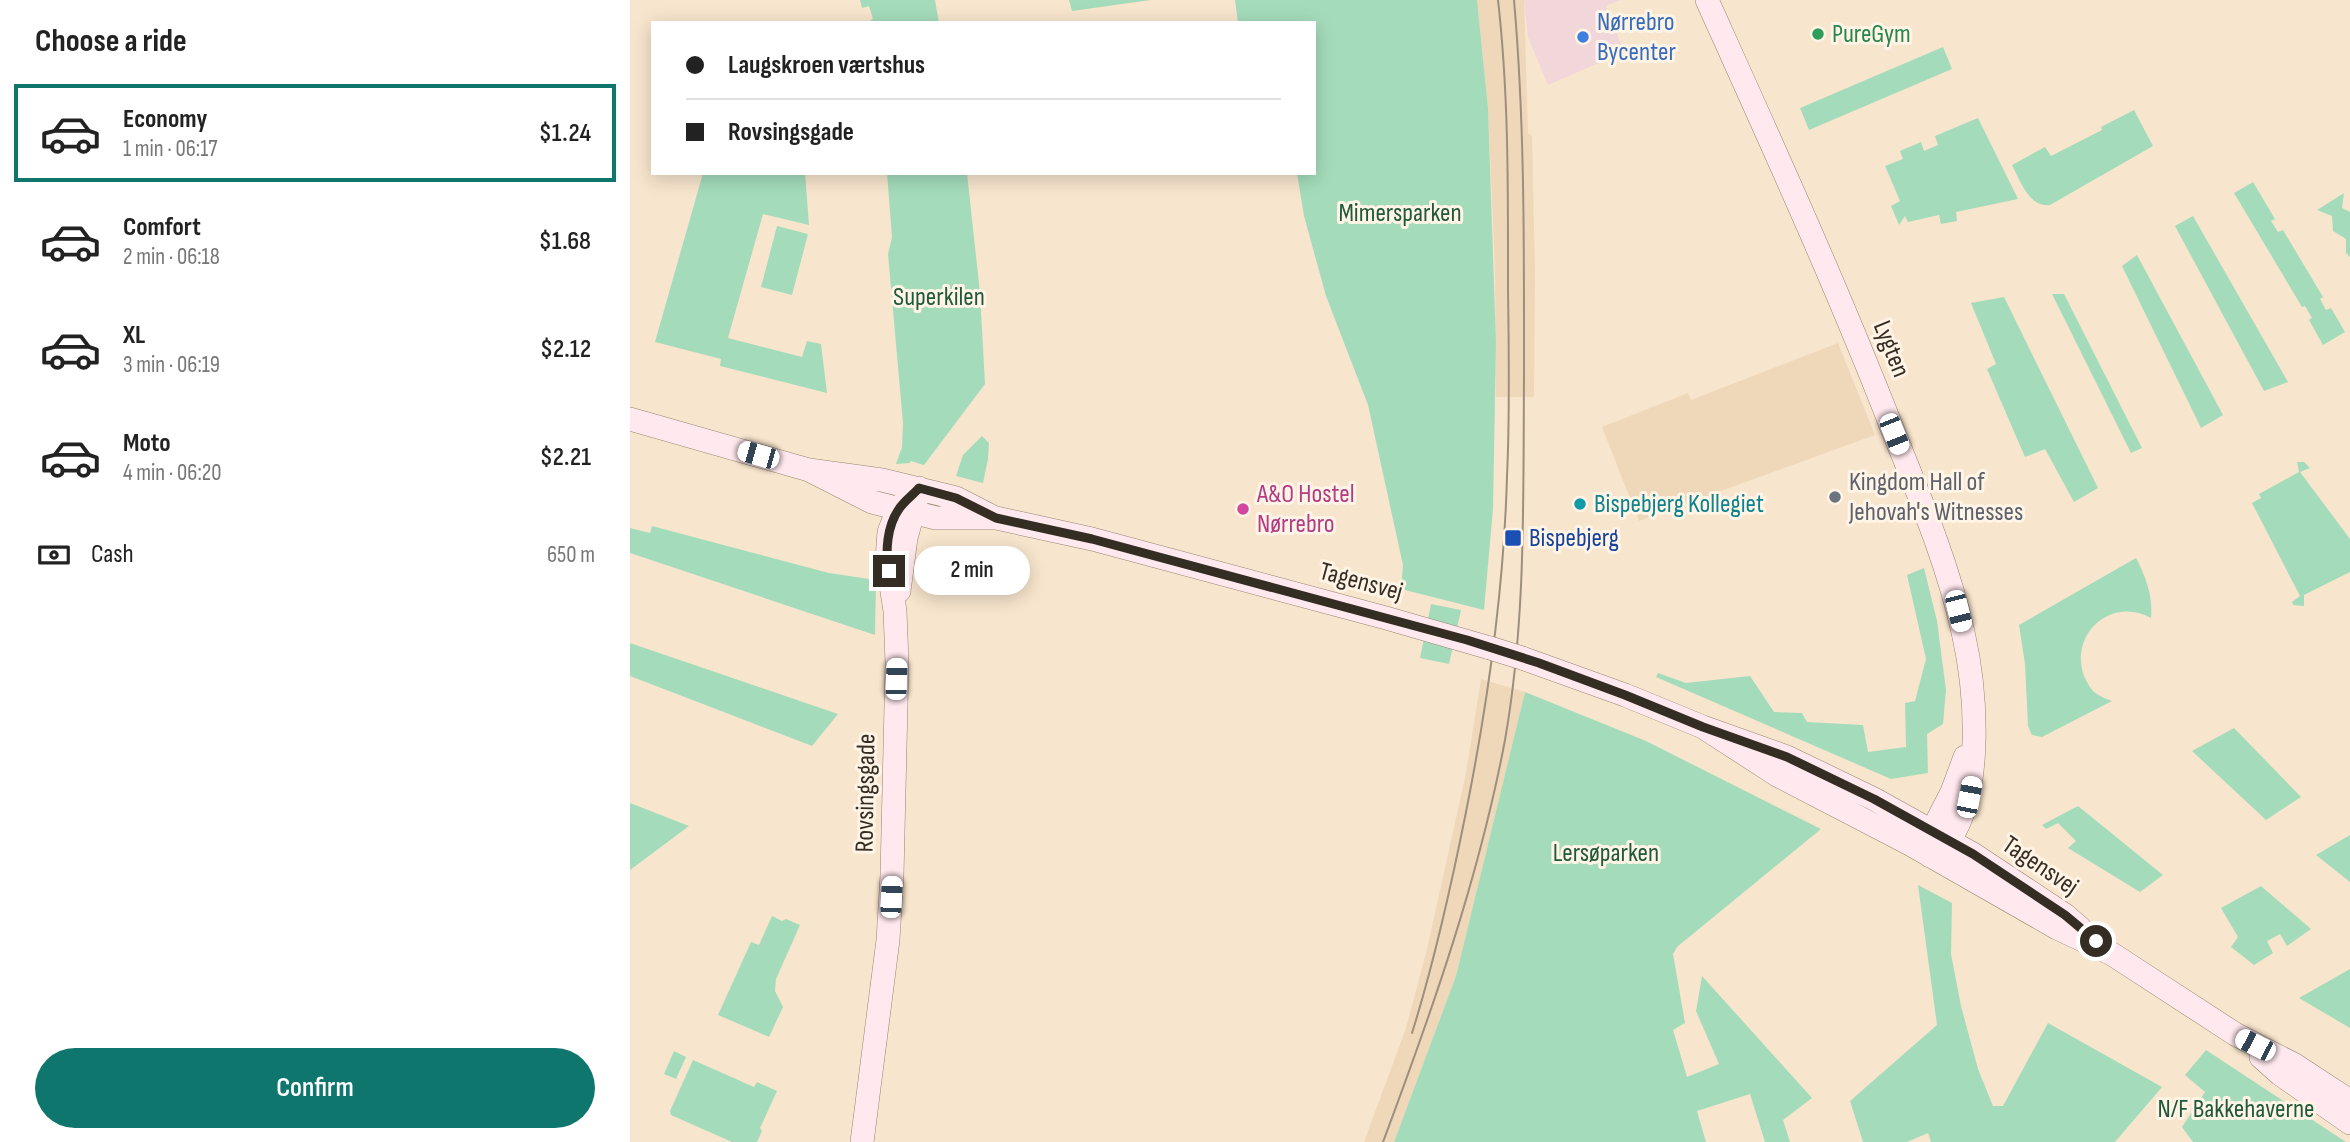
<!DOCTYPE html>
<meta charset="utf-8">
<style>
body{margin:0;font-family:"Sofia Sans Condensed",sans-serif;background:#f2f2f2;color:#222;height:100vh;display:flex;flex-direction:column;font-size:26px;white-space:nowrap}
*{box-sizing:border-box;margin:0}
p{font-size:23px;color:#767676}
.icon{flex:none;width:38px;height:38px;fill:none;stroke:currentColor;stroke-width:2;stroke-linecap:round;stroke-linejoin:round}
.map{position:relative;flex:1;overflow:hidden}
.panel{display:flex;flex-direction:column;background:#fff;width:630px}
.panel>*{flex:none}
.top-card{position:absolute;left:21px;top:21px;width:665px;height:154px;border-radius:0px;box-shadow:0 4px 18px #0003;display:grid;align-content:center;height:154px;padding:0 35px;background:#fff}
.end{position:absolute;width:32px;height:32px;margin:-16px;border:9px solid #342d24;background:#fff;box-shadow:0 0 0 4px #fff}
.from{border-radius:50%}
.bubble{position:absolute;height:49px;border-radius:24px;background:#fff;box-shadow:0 4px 18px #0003;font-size:23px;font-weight:600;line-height:49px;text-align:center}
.car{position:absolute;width:21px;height:42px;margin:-21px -10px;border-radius:9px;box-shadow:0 0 5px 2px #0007;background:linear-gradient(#fff 24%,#345 0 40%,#fff 0 76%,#345 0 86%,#fff 0)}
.top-card b{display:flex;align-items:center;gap:24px;height:66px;font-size:26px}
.top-card b+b{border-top:2px solid #e0e0e0}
.top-card i{width:18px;height:18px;background:#222}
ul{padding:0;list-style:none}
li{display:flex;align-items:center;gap:21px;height:98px;margin:0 14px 10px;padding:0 21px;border:4px solid transparent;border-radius:0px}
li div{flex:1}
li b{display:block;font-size:26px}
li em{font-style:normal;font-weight:600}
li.selected{border-color:#0f766e}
li>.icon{width:63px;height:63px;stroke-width:1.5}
h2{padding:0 35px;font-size:32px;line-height:84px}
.pay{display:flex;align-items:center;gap:18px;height:77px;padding:0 35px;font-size:26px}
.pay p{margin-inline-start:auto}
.cta{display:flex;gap:14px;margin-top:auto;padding:14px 35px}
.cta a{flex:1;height:80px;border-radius:42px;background:#0f766e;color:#fff;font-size:28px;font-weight:600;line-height:80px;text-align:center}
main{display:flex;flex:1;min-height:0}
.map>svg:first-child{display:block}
</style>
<main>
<section class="panel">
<h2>Choose a ride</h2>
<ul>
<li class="selected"><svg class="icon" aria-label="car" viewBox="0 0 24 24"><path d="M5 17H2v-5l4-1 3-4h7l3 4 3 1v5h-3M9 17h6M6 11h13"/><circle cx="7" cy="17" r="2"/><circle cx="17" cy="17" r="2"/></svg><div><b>Economy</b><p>1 min · 06:17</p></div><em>$1.24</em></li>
<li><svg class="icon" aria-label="car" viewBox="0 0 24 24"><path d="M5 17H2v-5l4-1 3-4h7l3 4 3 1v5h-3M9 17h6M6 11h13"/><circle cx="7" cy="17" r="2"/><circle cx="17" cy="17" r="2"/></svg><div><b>Comfort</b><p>2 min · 06:18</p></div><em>$1.68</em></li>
<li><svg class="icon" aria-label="car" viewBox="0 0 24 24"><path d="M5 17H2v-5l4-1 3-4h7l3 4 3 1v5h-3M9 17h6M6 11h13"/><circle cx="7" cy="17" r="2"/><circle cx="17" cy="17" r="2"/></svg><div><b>XL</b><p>3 min · 06:19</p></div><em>$2.12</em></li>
<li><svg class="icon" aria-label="car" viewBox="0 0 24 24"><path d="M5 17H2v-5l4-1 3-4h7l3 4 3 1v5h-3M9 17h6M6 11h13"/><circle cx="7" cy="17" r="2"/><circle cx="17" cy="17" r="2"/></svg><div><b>Moto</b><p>4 min · 06:20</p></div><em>$2.21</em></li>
</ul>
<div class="pay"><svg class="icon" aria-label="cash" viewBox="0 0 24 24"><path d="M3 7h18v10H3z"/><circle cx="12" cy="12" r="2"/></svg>Cash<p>650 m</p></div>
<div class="cta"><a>Confirm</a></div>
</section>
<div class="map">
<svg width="1720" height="1142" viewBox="0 0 1720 1142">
<rect width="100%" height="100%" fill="#f8e5cd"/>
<path fill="#f1d7da" d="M894,0h96l-14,6 18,46 -76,33 -20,-48z"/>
<path fill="#efd8b9" d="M847,0h47l4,133 4,3 3,136 -1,125h-38l-1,-128 -7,-161z
M1208,343l37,92 -236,86 -37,-94 86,-34 3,7z
M851,679l44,13 -69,284 -62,166h-30l42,-114 21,-79 39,-176z"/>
<path fill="#a4dcbb" d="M230,0h75l4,23h-73l7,-4 -4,-13 -7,2z
M439,0h82l-79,11z
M605,0h242l11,108 8,235 -3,166 -9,101 -83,-21 2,-24 -35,-160 -42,-109 -22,-80 -7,-43h17v-150h-76z
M1313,47l9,22 -143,61 -9,-22z
M1504,110l19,36 -103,59c-21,3 -30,-25 -38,-40l33,-18 6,9 51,-26 -1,-3z
M1348,118l40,81 -62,13 1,9 -16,3 -2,-9 -31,7 -3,-6 -6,9 -8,-19 9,-5 -15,-35 18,-7 -3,-8 21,-9 3,9 14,-6 -3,-9z
M73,173h102l4,52 -46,-11 -35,124 74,19 5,-16 14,3 6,49 -107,-27 1,-7 -66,-17z
M257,173h80l13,120 5,91 -61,81 -13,-4 -1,2 -14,1 6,-17 1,-24 -15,-169 4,-17z
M1623,182l22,37 -4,2 7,11 5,-2 40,67 -3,2 6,11 5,-2 14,24 -22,13 -14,-25 3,-2 -7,-12 -3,1 -68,-114z
M1714,193l-2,15 8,4v45l-4,-4v-14l-13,-8 -1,-15 -15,-6z
M1563,216l95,166 -24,9 -89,-165z
M147,226l31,8 -16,61 -31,-8z
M1507,255l86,160 -22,13 -79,-162z
M1422,294h12l78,154 -11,5z
M1374,297l94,191 -24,14 -29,-53 -20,8 -38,-88 9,-5 -25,-61z
M352,436l7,7 -1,16 -5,24 -27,-7 7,-21z
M1667,462h7l6,6 -10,4 50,67v33l-46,23v11l-11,-1 -1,-3 8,-6 -48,-93 9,-5 -2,-4 40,-22z
M22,526l177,47 47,7 -1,55 -245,-82v-25l20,5z
M1506,558c10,19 17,38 15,60 -40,-22 -82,16 -67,58 3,6 7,15 13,18 4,3 10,5 15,7l-70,36 -10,-2 -4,-9 -3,-62 -6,-39z
M1294,568l13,53 9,69 -3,34 -16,10 1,39 -37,6 -235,-102 2,-4 28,10 64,-7 24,36 28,1 5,9 56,3 5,27 38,-5 -1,-44 10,-2 11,-42 -19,-84z
M801,604l30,6 -12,54 -29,-6z
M0,643l208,71 -26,32 -182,-70z
M895,692l121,49 175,88 -144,118 -4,7 12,69 -12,7 14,47 32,-13 -23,-53 6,-35 110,122 -29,22 7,22h-25l-15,-48 -53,17 9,31h-312l62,-166z
M1604,728l67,69 -35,23 -74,-69z
M0,803l59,23 -59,44z
M1448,806l85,69 -23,17 -72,-44 8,-7 -18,-18 -12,6 -4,-4z
M1720,835v47l-34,-27z
M1288,885l34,18 -1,51 10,52 17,63 15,37h10l45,-83 114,64 -47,55h-184l-3,-9 -21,9h-44l-13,-41 87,-76z
M1631,886l50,43 -24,17 -7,-12 -13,7 6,12 -19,12 -23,-18 7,-10 -17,-29z
M142,916l10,5 4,-2 14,6 -24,54 -1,12 8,16 -14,30 -51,-22 33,-73 8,3z
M1720,969v59l-51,-30z
M1576,1050l140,92h-153l-11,-15 23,-35 -20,-17z
M44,1051l12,6 -10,22 -12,-5z
M63,1060l61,27 3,-5 20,9 -17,37 2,3 -5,11h-25l-61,-27 -1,-4z"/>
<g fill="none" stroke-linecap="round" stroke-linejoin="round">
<g stroke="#96856f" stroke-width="24">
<path id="secondary" d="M1077,0c63,140 127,280 183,423 27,68 57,137 73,209 13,57 21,157 -13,207 -4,6 -13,11 -20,17
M0,419l179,51 73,10 74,18 37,19
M179,470l63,32 64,16h60l96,21 294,79 104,30
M269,591l7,-53 11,-40
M892,658l103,37 78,32 84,30 87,42 99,55 92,61 15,13
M1073,727l74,48 133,69 147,84 55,26 123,80 60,31 55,36
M1301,845l1,-14 20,-39 13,-35
M1631,1057l19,17 70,49
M232,1142l26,-202 4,-65 5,-212 -2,-52 -8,-52 2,-27 9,-23 21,-21"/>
</g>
<use href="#secondary" stroke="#ffe8ee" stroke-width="23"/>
<path stroke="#9c8f7e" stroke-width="2" d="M782,1033c23,-73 39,-146 54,-221 22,-110 38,-223 41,-336 3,-62 2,-123 1,-185 0,-98 1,-194 -10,-291
M753,1142c49,-131 96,-264 122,-402 21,-119 18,-240 19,-361 0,-127 1,-253 -10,-379"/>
<g stroke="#96856f" stroke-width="24" stroke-linecap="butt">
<path id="secondary-bridge" d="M860,648l32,10"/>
</g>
<use href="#secondary-bridge" stroke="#ffe8ee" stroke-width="23"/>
</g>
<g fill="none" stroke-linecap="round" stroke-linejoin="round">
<path stroke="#342d24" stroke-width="9" d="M259,571c-4,-19 -2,-45 10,-62 5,-8 14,-14 20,-21l37,10 40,20 96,21 375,101 72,23 86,32 78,32 84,30 87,42 99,55 92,61 31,26"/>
</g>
<circle fill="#2e9e5b" stroke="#fff4e5" stroke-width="2.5" cx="1188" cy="34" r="7"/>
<circle fill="#3f7fe0" stroke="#fff4e5" stroke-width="2.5" cx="953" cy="37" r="7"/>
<circle fill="#6b7280" stroke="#fff4e5" stroke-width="2.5" cx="1205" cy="497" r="7"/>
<circle fill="#0f9aa8" stroke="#fff4e5" stroke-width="2.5" cx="950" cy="504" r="7"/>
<circle fill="#d1479c" stroke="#fff4e5" stroke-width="2.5" cx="613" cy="509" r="7"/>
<rect fill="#1a4fb4" stroke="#fff4e5" stroke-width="2.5" x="874" y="529" width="18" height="18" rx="3.5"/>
<g text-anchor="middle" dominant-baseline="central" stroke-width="6" stroke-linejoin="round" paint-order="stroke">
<g font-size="26" fill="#366cbe" stroke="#fff4e5" text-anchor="start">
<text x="967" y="22">Nørrebro<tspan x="967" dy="30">Bycenter</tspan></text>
</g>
<g font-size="26" fill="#27864d" stroke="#fff4e5" text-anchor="start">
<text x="1202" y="34">PureGym</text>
</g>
<g font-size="26" fill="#1f593c" stroke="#fff4e5">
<text x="770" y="213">Mimersparken</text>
<text x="309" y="297">Superkilen</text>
<text x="976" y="853">Lersøparken</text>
<text x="1606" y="1109">N/F Bakkehaverne</text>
</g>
<g font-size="26" fill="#342d24" stroke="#fff4e5">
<text transform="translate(1261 349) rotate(68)">Lygten</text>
<text transform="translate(731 582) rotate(15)">Tagensvej</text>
<text transform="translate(236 793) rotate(-89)">Rovsingsgade</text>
<text transform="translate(1410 866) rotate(34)">Tagensvej</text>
</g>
<g font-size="26" fill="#5b616d" stroke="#fff4e5" text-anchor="start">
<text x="1219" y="482">Kingdom Hall of<tspan x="1219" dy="30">Jehovah's Witnesses</tspan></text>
</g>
<g font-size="26" fill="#b23c85" stroke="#fff4e5" text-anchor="start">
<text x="627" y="494">A&amp;O Hostel<tspan x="627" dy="30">Nørrebro</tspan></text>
</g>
<g font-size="26" fill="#0d838f" stroke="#fff4e5" text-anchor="start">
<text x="964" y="504">Bispebjerg Kollegiet</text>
</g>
<g font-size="26" fill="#164399" stroke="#fff4e5" text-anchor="start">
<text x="899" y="538">Bispebjerg</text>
</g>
</g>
</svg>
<i class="end from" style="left:1466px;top:941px"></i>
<i class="end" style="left:259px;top:571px"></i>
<div class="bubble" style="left:284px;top:546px;width:116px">2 min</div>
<i class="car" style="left:1264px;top:434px;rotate:158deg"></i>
<i class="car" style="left:128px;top:455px;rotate:286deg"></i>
<i class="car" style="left:1328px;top:611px;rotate:166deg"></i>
<i class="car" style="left:266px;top:679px;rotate:2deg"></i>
<i class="car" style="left:1339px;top:797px;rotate:11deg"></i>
<i class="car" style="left:261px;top:897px;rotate:3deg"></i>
<i class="car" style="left:1625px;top:1045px;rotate:297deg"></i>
<div class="top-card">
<b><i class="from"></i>Laugskroen værtshus</b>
<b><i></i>Rovsingsgade</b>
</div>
</div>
</main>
